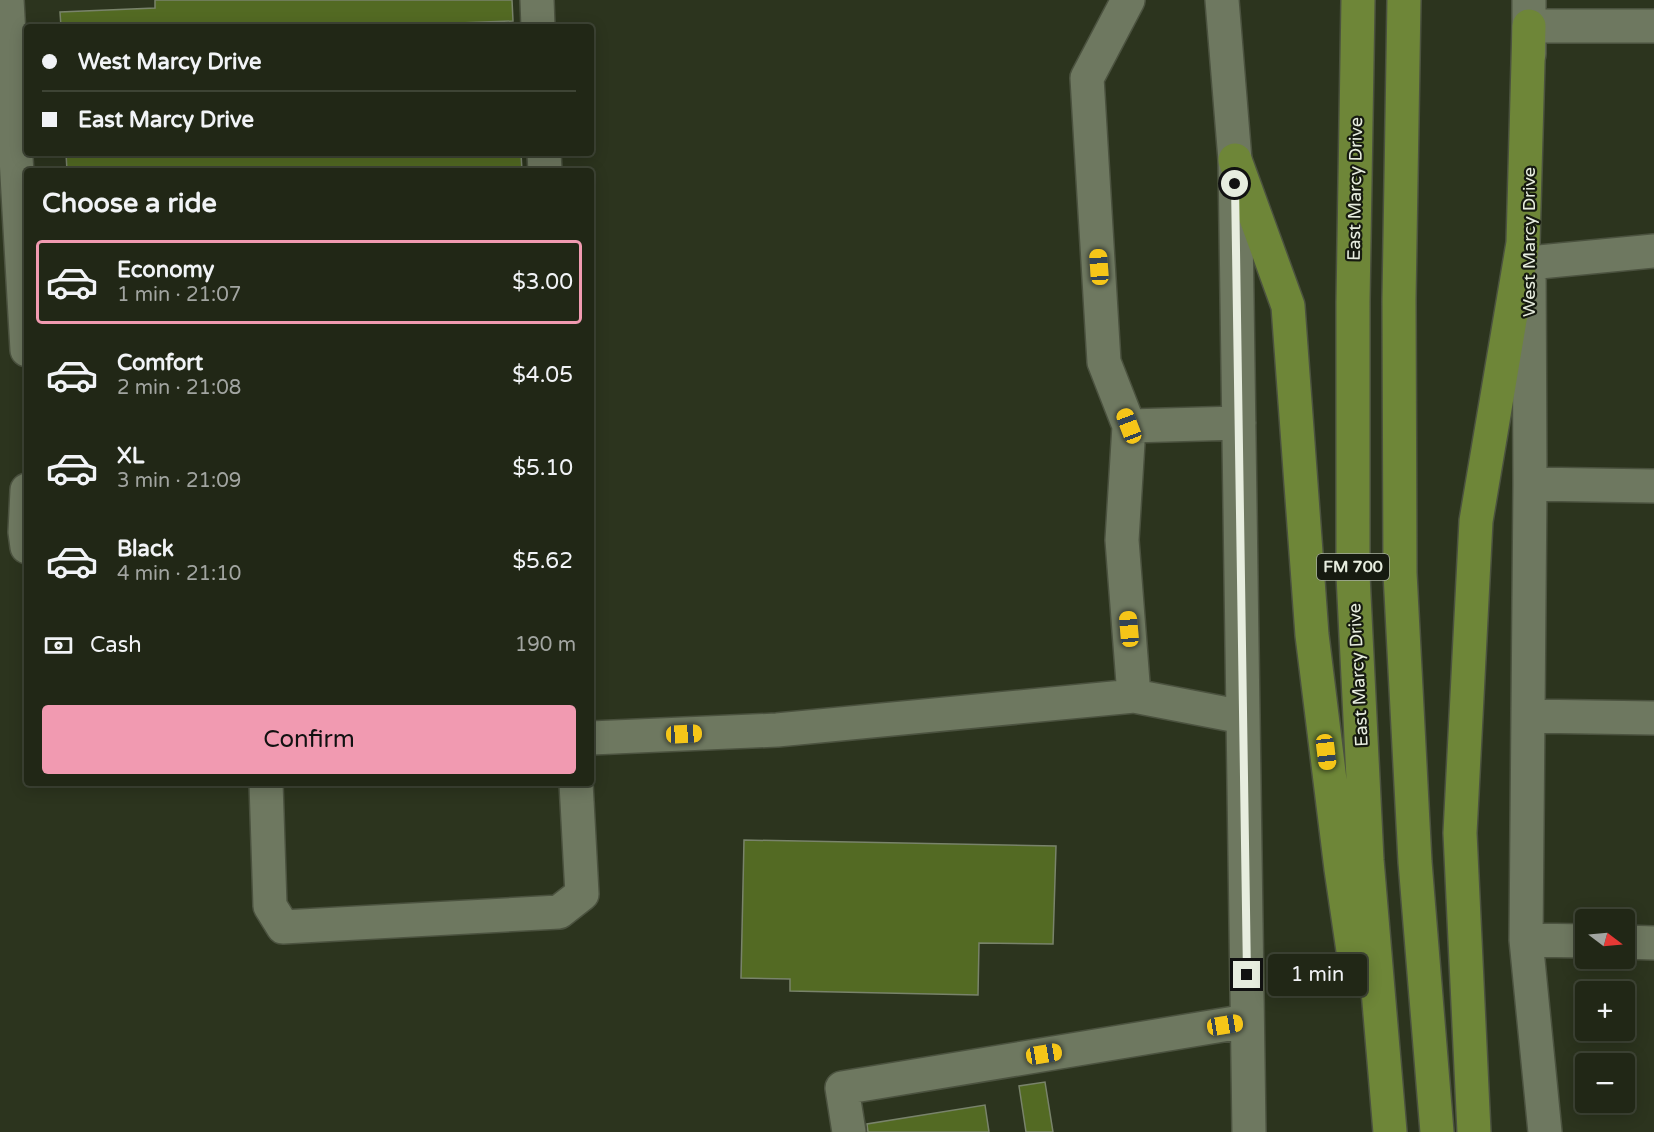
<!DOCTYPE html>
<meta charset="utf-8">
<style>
body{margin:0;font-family:"Varela Round",sans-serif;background:#292f1f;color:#f1f3f6;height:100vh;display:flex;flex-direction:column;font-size:22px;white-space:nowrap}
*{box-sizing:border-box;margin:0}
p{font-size:20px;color:#a2a5a1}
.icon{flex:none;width:33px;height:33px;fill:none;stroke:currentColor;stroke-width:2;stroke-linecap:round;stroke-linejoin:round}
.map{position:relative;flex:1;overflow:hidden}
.details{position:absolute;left:24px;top:168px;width:570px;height:618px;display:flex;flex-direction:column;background:#212716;border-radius:6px;box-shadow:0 3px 15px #0003,0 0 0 2px #3e4435}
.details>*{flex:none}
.top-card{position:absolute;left:24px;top:24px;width:570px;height:132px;border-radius:6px;box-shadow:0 3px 15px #0003,0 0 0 2px #3e4435;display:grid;align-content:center;height:132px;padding:0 18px;background:#212716}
.needle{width:39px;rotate:106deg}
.controls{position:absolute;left:1575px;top:909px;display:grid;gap:12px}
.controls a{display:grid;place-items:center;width:60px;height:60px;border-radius:6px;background:#212716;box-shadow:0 3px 15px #0003,0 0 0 2px #3e4435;font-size:30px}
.end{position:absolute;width:27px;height:27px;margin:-14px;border:8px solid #e7eddf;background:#111;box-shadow:0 0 0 3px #111}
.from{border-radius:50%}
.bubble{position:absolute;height:42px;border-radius:6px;background:#212716;box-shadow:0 3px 15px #0003,0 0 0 2px #3e4435;font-size:20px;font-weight:600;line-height:42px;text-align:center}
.car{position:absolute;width:18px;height:36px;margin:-18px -9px;border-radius:8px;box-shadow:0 0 4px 2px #0007;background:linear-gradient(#f5c518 24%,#345 0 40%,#f5c518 0 76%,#345 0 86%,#f5c518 0)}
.top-card b{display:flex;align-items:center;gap:21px;height:57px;font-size:22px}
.top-card b+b{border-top:2px solid #3e4435}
.top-card i{width:15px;height:15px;background:#f1f3f6}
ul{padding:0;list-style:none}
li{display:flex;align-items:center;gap:18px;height:84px;margin:0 12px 9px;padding:0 6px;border:3px solid transparent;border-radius:6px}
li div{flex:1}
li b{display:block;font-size:22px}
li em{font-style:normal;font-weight:600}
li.selected{border-color:#f19ab1}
li>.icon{width:54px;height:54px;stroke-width:1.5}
h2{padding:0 18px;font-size:27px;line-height:72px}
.pay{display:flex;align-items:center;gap:15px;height:66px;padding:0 18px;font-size:22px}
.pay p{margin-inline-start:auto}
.button{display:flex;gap:12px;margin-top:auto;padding:12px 18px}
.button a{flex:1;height:69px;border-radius:6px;background:#f19ab1;color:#111;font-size:24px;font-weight:600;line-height:69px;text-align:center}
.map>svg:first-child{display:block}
</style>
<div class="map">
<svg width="1654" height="1132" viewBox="0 0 1654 1132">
<rect width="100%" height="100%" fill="#2c341e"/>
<path fill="#536a23" stroke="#79836b" stroke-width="1.5" d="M155,0h357l1,21 -54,2v4h-398l-1,-15 95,-4z
M66,153h455l1,18h-455z
M744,840l312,6 -3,98 -74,-1 -1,52 -188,-4v-12l-49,-1z
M1045,1082l8,50h-27l-7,-46z
M985,1105l4,27h-121l-1,-8z"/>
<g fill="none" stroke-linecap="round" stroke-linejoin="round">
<g stroke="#4b523f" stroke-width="36">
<path id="minor" d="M7,0l20,350
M537,0l1,27
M1128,0l-41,78 17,284 25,64
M1222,0l13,160 14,972
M1529,26h125
M1529,54v-54
M544,153l1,18
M1529,259l1,225 -4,456 19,192
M1529,263l125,-12
M1239,423l-110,3 -7,114 12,156 109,21
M1530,484l124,2
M27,490l-2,42 2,15
M1528,716l126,2
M591,738l186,-8 357,-34
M266,783l4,123 13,21 276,-15 23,-18 -6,-111
M1526,940l60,1
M1624,942l30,1
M849,1132l-7,-44 405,-67"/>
</g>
<g stroke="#4b523f" stroke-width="36">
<path id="major" d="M1358,0l-5,302v273l14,285 23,272
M1404,0l-5,299 1,274 15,289 22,270
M1235,160l53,146 24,329 29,234 14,95
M1474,1132l-14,-299 16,-312 47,-278 6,-217"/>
</g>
<use href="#minor" stroke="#6e7860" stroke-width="33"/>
<use href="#major" stroke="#6e8638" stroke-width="33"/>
</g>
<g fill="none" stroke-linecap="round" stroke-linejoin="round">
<path stroke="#e7eddf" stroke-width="8" d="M1235,184l12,791"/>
</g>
<g text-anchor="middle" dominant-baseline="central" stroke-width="4.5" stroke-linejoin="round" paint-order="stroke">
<rect fill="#161a10" stroke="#a8aea1" stroke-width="1.5" x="1317" y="554" width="72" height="26" rx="4.5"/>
<g font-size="16" font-weight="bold" fill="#e7eddf">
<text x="1353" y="567">FM 700</text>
</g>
<g font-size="18" fill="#e7eddf" stroke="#161a10">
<text transform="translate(1355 189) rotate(-89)">East Marcy Drive</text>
<text transform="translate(1529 242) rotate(-90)">West Marcy Drive</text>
<text transform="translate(1358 675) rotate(-93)">East Marcy Drive</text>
</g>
</g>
</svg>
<div class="controls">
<a><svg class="needle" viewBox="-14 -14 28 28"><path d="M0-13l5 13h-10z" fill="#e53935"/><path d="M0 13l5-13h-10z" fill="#a2a5a1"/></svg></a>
<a>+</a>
<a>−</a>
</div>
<i class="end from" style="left:1235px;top:184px"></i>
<i class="end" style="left:1247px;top:975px"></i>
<div class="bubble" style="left:1268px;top:954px;width:99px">1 min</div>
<i class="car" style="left:1099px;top:267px;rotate:356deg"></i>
<i class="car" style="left:1129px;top:426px;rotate:339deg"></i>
<i class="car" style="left:1129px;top:629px;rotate:355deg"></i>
<i class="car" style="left:684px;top:734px;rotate:87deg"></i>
<i class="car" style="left:1326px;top:752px;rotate:173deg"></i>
<i class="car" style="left:1225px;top:1025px;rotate:81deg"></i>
<i class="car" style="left:1044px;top:1054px;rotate:81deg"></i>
<div class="top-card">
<b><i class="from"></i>West Marcy Drive</b>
<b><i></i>East Marcy Drive</b>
</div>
<section class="details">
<h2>Choose a ride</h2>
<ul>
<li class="selected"><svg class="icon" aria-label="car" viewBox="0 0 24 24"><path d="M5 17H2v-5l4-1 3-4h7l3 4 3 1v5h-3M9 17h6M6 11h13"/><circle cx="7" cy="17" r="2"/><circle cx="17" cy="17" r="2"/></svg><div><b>Economy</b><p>1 min · 21:07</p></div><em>$3.00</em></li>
<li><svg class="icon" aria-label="car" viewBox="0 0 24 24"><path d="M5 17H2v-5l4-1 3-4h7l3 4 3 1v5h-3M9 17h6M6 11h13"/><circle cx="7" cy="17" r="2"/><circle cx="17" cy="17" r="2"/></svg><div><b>Comfort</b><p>2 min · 21:08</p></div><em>$4.05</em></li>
<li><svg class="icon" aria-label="car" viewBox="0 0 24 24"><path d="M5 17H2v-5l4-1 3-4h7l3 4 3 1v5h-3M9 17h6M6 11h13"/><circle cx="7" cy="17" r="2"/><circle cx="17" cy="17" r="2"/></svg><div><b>XL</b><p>3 min · 21:09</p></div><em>$5.10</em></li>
<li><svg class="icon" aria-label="car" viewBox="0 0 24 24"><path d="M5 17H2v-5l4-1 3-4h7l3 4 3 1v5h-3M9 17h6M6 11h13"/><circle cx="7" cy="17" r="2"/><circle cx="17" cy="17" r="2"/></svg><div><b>Black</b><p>4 min · 21:10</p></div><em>$5.62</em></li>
</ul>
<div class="pay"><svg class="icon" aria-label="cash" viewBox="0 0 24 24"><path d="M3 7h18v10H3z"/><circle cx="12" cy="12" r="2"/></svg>Cash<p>190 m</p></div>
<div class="button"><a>Confirm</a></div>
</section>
</div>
